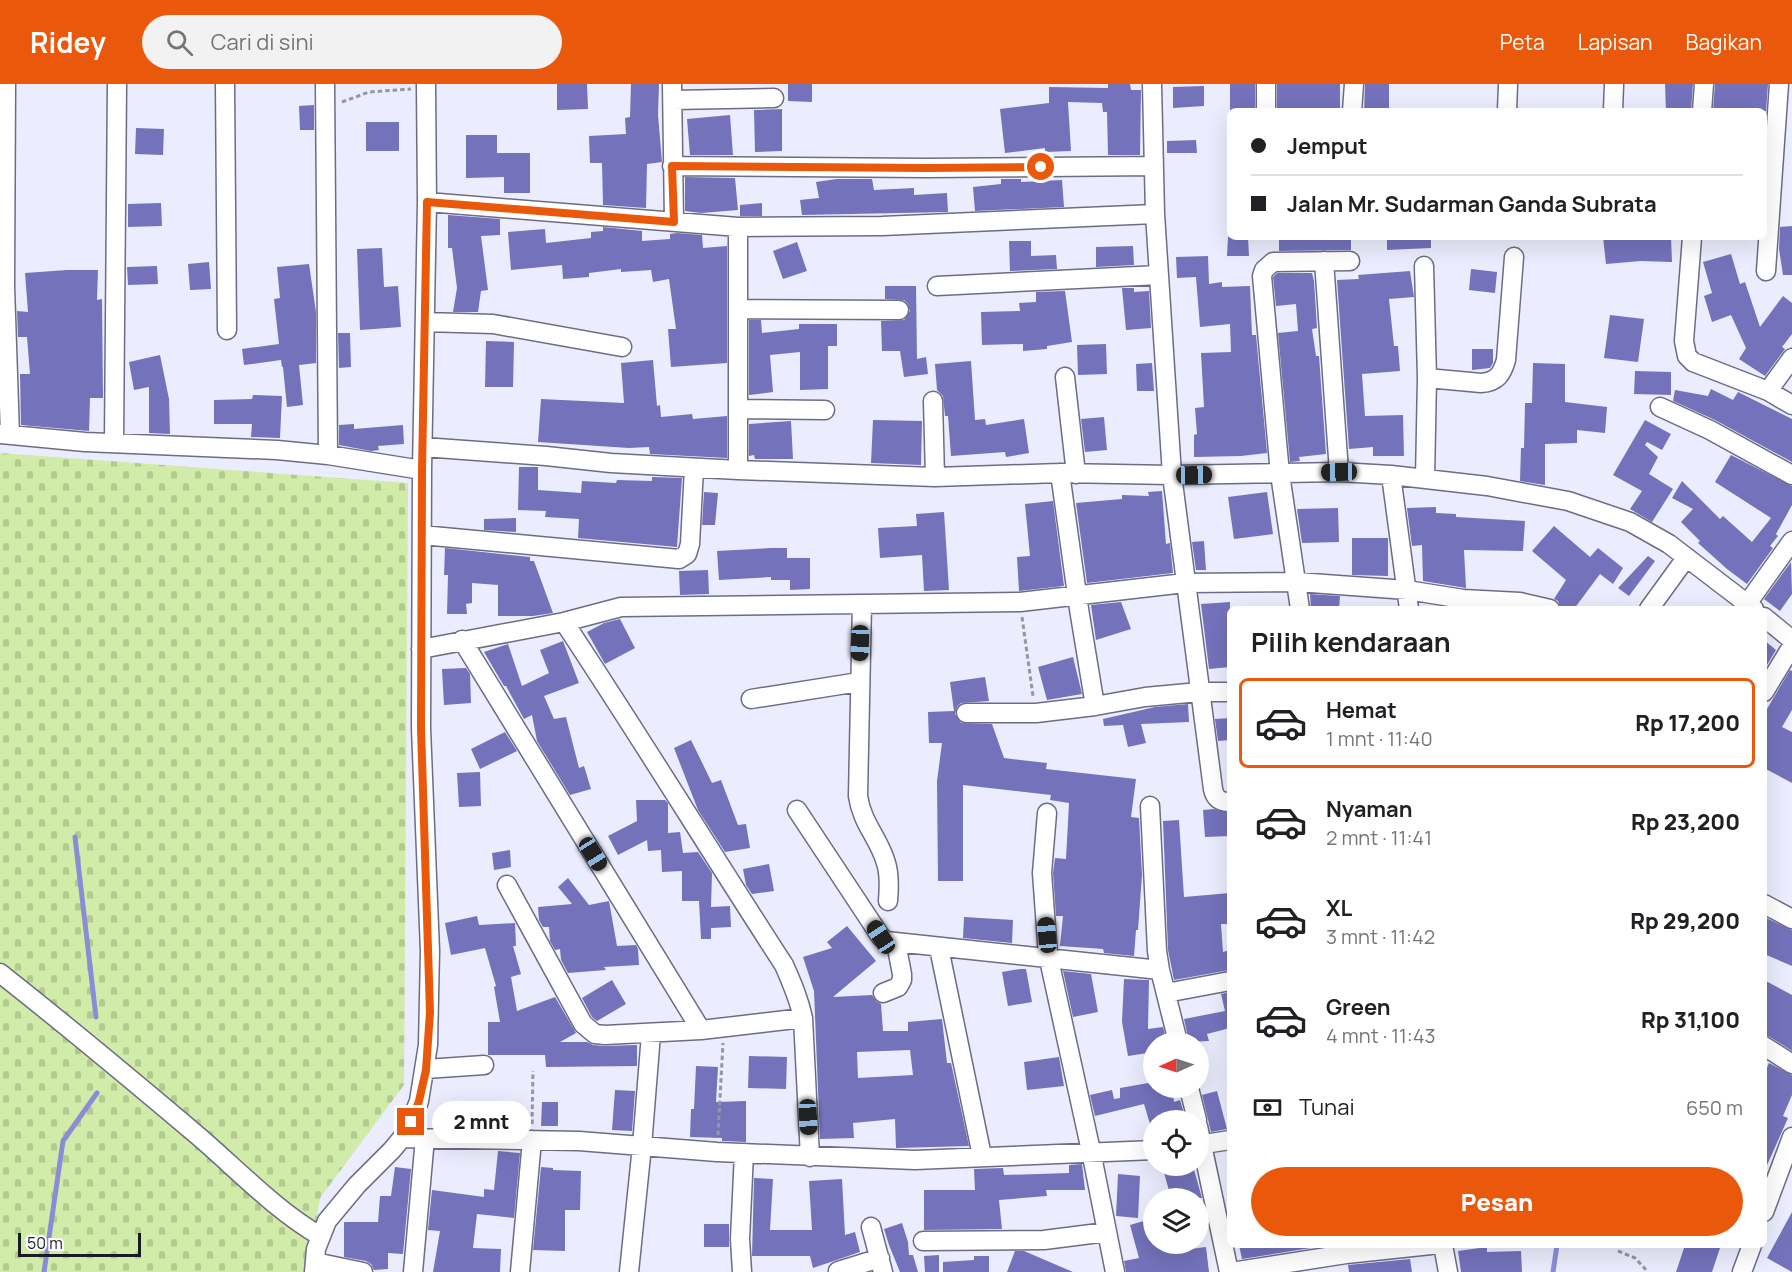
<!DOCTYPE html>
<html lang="id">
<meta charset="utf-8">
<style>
body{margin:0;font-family:Manrope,sans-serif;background:#f2f2f2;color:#202124;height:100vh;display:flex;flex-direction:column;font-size:22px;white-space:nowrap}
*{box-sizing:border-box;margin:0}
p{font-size:20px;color:#757577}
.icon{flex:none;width:33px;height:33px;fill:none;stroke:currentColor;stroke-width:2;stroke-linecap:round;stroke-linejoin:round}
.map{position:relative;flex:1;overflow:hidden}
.sheet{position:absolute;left:1227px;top:522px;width:540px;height:642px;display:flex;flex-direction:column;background:#fff;border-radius:9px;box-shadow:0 6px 24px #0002}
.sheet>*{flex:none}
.guide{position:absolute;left:1227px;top:24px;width:540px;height:132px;border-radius:9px;box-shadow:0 6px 24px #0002;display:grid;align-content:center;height:132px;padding:0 24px;background:#fff}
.needle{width:39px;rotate:267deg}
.fabs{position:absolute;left:1143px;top:948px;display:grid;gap:12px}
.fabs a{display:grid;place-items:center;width:66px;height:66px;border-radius:50%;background:#fff;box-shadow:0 6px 24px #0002;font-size:30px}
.scale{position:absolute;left:18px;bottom:15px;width:123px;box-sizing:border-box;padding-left:6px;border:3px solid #191a24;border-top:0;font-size:16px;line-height:21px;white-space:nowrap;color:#191a24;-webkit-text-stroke:4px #fff;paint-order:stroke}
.end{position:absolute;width:27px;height:27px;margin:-14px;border:8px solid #ea580c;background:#fff;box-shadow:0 0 0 3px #fff}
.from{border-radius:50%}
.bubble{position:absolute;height:42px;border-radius:21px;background:#fff;box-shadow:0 6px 24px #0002;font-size:20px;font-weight:800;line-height:42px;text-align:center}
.car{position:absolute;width:18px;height:36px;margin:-18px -9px;border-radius:8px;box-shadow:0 0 4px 2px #0007;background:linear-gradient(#222 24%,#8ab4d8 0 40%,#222 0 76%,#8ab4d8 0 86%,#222 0)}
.guide b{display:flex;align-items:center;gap:21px;height:57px;font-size:22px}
.guide b+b{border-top:2px solid #e0e0e0}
.guide i{width:15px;height:15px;background:#202124}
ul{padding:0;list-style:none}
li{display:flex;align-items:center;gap:18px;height:90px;margin:0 12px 9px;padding:0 12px;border:3px solid transparent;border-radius:9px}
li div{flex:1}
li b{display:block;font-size:22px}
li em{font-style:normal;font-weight:800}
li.current{border-color:#ea580c}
li>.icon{width:54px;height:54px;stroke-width:1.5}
h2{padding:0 24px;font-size:27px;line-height:72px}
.pay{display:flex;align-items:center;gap:15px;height:66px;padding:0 24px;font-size:22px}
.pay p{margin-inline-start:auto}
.button{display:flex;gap:12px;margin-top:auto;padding:12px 24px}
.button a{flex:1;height:69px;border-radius:36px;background:#ea580c;color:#fff;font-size:24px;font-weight:800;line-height:69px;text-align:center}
header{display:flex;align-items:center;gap:36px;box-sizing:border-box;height:84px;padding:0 30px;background:#ea580c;color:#fff}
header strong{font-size:28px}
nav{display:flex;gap:33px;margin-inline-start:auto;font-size:21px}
.search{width:420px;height:54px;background:#f2f2f2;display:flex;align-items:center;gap:15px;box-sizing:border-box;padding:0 21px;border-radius:33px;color:#757577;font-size:22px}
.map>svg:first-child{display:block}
</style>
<header>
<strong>Ridey</strong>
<div class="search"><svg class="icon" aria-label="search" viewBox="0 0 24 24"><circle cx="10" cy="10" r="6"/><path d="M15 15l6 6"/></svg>Cari di sini</div>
<nav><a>Peta</a><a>Lapisan</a><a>Bagikan</a></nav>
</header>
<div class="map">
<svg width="1792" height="1188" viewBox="0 0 1792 1188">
<defs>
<pattern id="cemetery-stones" width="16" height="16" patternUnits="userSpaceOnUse" patternTransform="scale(1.5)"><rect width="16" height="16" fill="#d0eca8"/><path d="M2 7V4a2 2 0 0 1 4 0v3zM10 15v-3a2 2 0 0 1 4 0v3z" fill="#b2ca90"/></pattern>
</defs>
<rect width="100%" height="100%" fill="#ebecfd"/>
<path fill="url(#cemetery-stones)" d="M0,369l408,30 -4,602 -84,113 -12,74h-308z"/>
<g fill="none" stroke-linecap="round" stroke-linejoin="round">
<path stroke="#8c8cd6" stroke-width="5" d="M75,753l21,180
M44,1188l19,-131 34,-48
M1553,1188l4,-27"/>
</g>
<path fill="#7472bb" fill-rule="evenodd" d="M557,0h30l1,25 -31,1z
M631,0h28l-1,31 4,47 -15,2 -1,44 -43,-3 -1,-42h-12l-1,-27 37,-2 -1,-16 5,-1z
M788,0h24v18l-24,-1z
M1108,0h22l1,6h10l-1,65h-32l-1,-43h-4l-1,-9 -34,-1 3,49 -26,1v-4l-40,5 -5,-44 49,-6v-16l59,1z
M1230,0h25v27h-25z
M1277,0h63v27h-63z
M1365,0h24v27h-25z
M1665,0h28l-2,27h-25z
M1715,0h53l-2,27h-53z
M1204,2v20l-31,2v-21z
M314,21v25h-14l-1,-24z
M782,25v42l-27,1 -1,-42z
M730,31l3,40h-43l-3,-36z
M366,38h33v29h-33z
M136,44l28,1 -1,26 -28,-1z
M466,51h31v18h33v40h-26v-16l-38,1z
M1196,56l1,13h-30v-12z
M685,93l50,1 3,32 -37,3 -16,-2z
M837,95h35l2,11 40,-2v7l33,-2 1,19 -146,3 -2,-15 19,-2 -3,-16z
M1001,95h20v3l41,-2 2,27 -89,4 -2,-24 28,-3z
M161,119l1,23 -34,1v-23z
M762,119v13h-22v-11z
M448,131l52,4v16l-19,1 7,54 -7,1 -3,21h-25l4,-24 -5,-40h-4z
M1792,142v49h-9l-4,-26 1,-22z
M603,143l39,4v10l28,-2v-5l7,-1 25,2 1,13 24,-2v117l-56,4 -3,-38h8l-7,-50 -16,3 -2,-12 -30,2v-3l-32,4v4l-26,2 -1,-14 -51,5 -3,-38 37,-3 1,14 45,-5v-6l12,-1z
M1228,153h20l1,19h-22z
M1279,153h72v13l-72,1z
M1387,153h44v11l-44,2z
M1603,153h68l1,25 -31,-1 -35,3z
M1009,157h22v15l25,-1 1,14 -47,2z
M797,158l10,29 -24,8 -10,-28z
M1133,162l1,19 -38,2v-20z
M382,164l2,39 14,-1 3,41 -41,3 -3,-81z
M1731,170l9,30 5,-2 15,45 23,-31 9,7v31l-10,13 3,2 -20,27 -26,-17 7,-11 -15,-33 -19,7 -8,-26 8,-3 -9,-31z
M1208,172l1,28 13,-2v5l28,-1 2,49h4l11,118 -26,3 -47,1v-22l3,-1 -2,-26 9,-1 -3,-54 30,-1 -1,-28 -30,3 -4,-50 -19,1 -1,-21z
M209,178l2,27 -21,1 -2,-26z
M309,180l7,48v51l-17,2 4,40 -16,2 -4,-40h-1l-1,-7 -37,5 -2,-16 37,-5 -5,-45 6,-1 -3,-31z
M157,182l1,18 -30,1 -1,-18z
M1471,185l26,3 -2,21 -26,-3z
M67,186h31l-1,30 5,-1 1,99h-13l-1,33 -68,-6 -1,-51h10l-3,-37h-9l-1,-26 11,1 -3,-39z
M1410,187l4,26 -25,2 5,47h4l2,25 -38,3 3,42 38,-1 1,41h-31v-9l-24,2 -12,-169 22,-1 -1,-4z
M1277,189h35l2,8 3,47 -5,1 4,27h3l7,98 -27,3 1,4 -10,1 -12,-129 20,-2 -2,-27 -20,2 -3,-29z
M885,202h31l1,73 9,-2 2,17 -24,3 -4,-26h-18l-1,-30 23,-1 6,-9 -2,-7 -4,-4 -19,-1z
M1122,204h12v4l15,-1 2,37 -25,2z
M1065,207l7,51 -25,4v3l-24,2v-7l-41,1 -1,-33 39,-1 -1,-8 17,-1v-10z
M1610,231l34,4 -6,43 -34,-4z
M749,236h12l1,13 37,-4v-5h38v22h-9v43l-28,1v-38l-30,3 3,37 -24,3z
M338,249h12l1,34 -12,1z
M486,257l28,1 -1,45h-28z
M1106,260l1,30 -29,1 -1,-30z
M1472,265h21v14l-3,5 -18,2z
M160,271l9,44 1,35 -21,-1v-46l-15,3 -5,-28z
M653,276l4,46 3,-1 1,12 31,-3 1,5 34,-3v42l-77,-4 -1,-7 -20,1 -91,-6 3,-43 83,4 -3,-40z
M971,277l4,59 10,-1 1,6 38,-6 5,34 -23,4 -1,-5 -54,4 -3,-40h-3l-2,-20 -6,-6 -2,-26z
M1152,279l2,28h-17l-1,-27z
M1533,279l32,1v38l42,5 -2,26 -28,-3v13l-32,1v41l-25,-4 1,-33h3l1,-45h7z
M1635,287l36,1v23l-37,-1z
M1711,305l22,11 5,-8 54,27v43l-77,-42 -42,-19 2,-11 33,6z
M253,311l29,1 -2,42 -29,-1 1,-13h-38v-24l38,-1z
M1104,333l3,33 -22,2 -4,-33z
M873,336l49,1 -1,44 -50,-2z
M1645,336l26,14 -9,16 -15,-8 -2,3 13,12 -9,17 24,15 -21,33 -22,-13 12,-18 -29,-16z
M791,337l2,38h-38l-1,-4 -5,1v-32z
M354,340v5l49,-4 1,19 -26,2 1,4 -8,1 -32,-6v-20z
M1731,371l61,31v19l-16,29 2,2 -8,10 3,2 -26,36 -20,-15 -29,-26 2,-2 -19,-19 12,-13 -21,-11 10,-17 38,38 3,-3 29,26 19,-24 -56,-36z
M519,383h19v23l43,3 1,-12 34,2 1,-3 35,1v-4l30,1 -5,69 -99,-9 1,-19 -34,-2 1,-6 -28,-1z
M1162,407l4,53 4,-1 3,30 -86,10 -11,-80 46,-4v-4l27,1 -1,-4z
M704,408l14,1 -3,32h-13z
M1267,408l6,42 -39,5 -6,-42z
M1053,417l11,85 -45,5 -2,-34 13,-1 -5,-52z
M1436,423v6l20,1v3l69,4 -2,30 -59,-1 2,38 -43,-7 -1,-36 -10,1 -5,-38z
M1338,424l1,34 -37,1 -5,-34z
M944,428l5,78 -25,1 -2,-36 -42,3 -2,-30 39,-2 -1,-12z
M516,434v14l-32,-2v-11z
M1554,442l36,31 8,-9 25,20 -10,16 -13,-10 -26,35h-13l-3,-8 -4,-2 12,-19 -34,-29z
M1352,454h36v38l-36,-1z
M1204,457l2,29h-10l-4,-28z
M445,464l85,9v4h4l19,52 -20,3h-35v-31l-26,-2v20l-6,1 1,10h-20l1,-39h-4z
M771,464h16v10h23v31l-20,1v-10h-19v-3l-52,3 -2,-29z
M1648,472l7,5 -26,35 -11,-8z
M1791,478l1,32 -12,17 -16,-12z
M708,486l1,24 -29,1 -1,-24z
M1310,510l30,2 -1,13h-28z
M1121,518l10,27 -35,11 -5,-35z
M1230,518v65l-21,2 -8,-65z
M620,535l15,29 -30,16 -18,-32 17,-9z
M1764,556l12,10 -12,20z
M563,557l16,42 -35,13 10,23 12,-2 13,51 5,-2 7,23 -21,6 -33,-54 -5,-26 -8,4 -18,-33h-2l-20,-34 24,-8 14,42 27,-13 -9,-23z
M1073,573l9,37 -35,6 -9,-33z
M466,584l4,6 1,29 -27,2 -2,-36z
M1790,586l2,1v39l-10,17 10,5v51l-28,-15v-54z
M985,593l4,24 -28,2 -4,4 -2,7 6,9 31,1 12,34 43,5 -1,6 90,10 -5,38 8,1 3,57 -4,55h-2l-2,26 -30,-3 -1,-4 -43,-3 3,-30h-7l-3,-43 2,-15 11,1 3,-56 -19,-3 1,-5 -88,-10v96h-25l-1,-100 5,-38h-13l-1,-31 26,-1 -4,-29z
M1188,620l1,18 -48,2 5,19 -18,4 -5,-22 -19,1 -1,-7 52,-12z
M1230,634v22l-12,1 -3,-22z
M505,648l12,19 -37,18 -9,-20z
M691,656l21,43 9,-3 17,45 8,-1 4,24 -25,4 -27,-42 -24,-62z
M480,688l1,34 -22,1 -2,-34z
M636,716h29l3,3v30l12,-1 3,21 15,-1 14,21 -1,34 19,-1 1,21 -20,1v11h-10l-2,-38h-17v-30l-20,1 -1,-22 -13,1 -1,-11 -29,15 -10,-19 29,-15z
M1214,725l16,4v23l-25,1 -2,-27z
M1179,736l5,77 46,-4v31h-9l2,28 7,-2v20l-56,10 -6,-30 -5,-129z
M510,766l1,17 -17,3 -2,-17z
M769,780l5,27 -22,3 -6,-9 -3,-16z
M568,794l21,27 20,-4 8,45 19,-1 2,4 1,16 -35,2 2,3 -38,3 -7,-13 -1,-11 -5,1 -5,-9 -1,-14h-6l-4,-7 -1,-13 34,-3 -14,-17z
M477,832l2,9 36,-2 1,23h-3l8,28 -10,3 6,34 38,-14 21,36 -16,9h27l6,3 11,1 33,-1v21l-91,1 -1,-12h-57v-33h12l-6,-35 2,-1 -11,-38 -34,7 -6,-32z
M964,833l49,3 -1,23 -49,-5z
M1764,833l28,13v36l-28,-12z
M847,842l29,35 -43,36 39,-2 4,6 5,3 2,27h25v-9l34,-3 5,44h4l18,83 -73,2 -1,-29 -42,4 1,15 -34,1 -6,-148 -11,-34 29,-9 -5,-6zM910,966l3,25 -55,3 -1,-26z
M1020,885h6l6,33 -24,4 -6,-34z
M1063,887l28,3 7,38 -25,5z
M1124,895l25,1 -1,49 15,-2 4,15h-13v10l-26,4 -6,-34z
M612,896l14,24 -29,17 -5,-4 -10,-19z
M1764,896l28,15v56l-22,-14 -6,-2z
M1230,908v36l-23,6 2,7 -20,1 -5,-23 41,-8 -4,-17z
M749,972l38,1 -1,32 -38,-1z
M1059,973l5,29 -37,4 -3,-28z
M1769,979l23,12v20l-9,21 5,2 -24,54v-98z
M696,982l22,1 -2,35 30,-1v41l-24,-1v-3l-32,-1 1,-28h3z
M1154,998v6h18l2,14 6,-2 6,20h-32v3l-4,1 -6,-20 -49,12 -5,-21 22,-5 2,9 6,-1v-10z
M615,1006l20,1 -3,40 -20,-1z
M1217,1007l10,38 -16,3 -9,-37z
M542,1018h16v24h-17z
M496,1020l1,22 -34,1v-22z
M498,1067l22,2 -6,65 -37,-4 -4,34 28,1 -1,23h-67l7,-41 -12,-1 4,-40 52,7v-8l10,1z
M1082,1080l3,26h-39l1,6 -48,4 3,29 -78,1v-40h51l-1,-21 29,-1 1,7 65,-2v-8z
M1175,1082h18l9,32h-31l-8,-29z
M395,1083l16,2 -8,85 -15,-1v16l-14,1 -3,-6 -5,-3 -22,-4v-35h34l2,-26h11z
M541,1083l12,1v2l28,1 -1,39h-15v41l-32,-1z
M1118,1090l22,2 -2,42 -22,-2z
M754,1094l19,1 -3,51h42l-3,-49 33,-2 3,56 10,-3 5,20 -47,16 -3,-12h-58z
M1792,1128v60l-25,-14z
M1154,1134v26h9l2,8 41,-5 3,25h-83l-2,-11 15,-3 -9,-33z
M902,1139l6,19 1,13h4l5,17h-18l-11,-27 -5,-16z
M704,1140h25v23h-25z
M1239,1161h78v2l-75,12z
M1685,1161h36l-9,27h-36z
M1487,1163v5l34,-1 1,21h-61l-3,-21z
M1015,1167h9l49,21h-66z
M939,1171v17h-14l-1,-16z
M974,1172h15v16h-46v-10l31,-2z
M1410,1175l2,13h-63l-1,-7z"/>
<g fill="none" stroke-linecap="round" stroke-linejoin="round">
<g stroke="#6c6c85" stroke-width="21">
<path id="minor" d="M6,0l-1,202 5,149
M225,0l2,246
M325,0l3,371
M672,0l2,138
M1152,0l3,130 17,261 41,314c2,10 7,13 17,13
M673,16l101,-2
M1266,27v-27
M1352,27l2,-27
M1507,27l1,-27
M1613,27l1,-27
M1702,27l2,-27
M672,82l255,2 227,-2
M427,118l311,25 144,-1 273,-12
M1692,153l-8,104 3,15 6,6 75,29 24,14
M1324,177l15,211
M1424,182l3,112
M1766,187l13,-187
M937,202l222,-11
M739,225l160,1
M425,238l68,2 129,23
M1065,293l11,97
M1768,307l24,-33
M933,317l2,76
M1660,323l50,23 82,45
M738,325l87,1
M0,350l85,8 192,8 51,5 94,15
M114,358l3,-358
M423,363l123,9 65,7 127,7 197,7 125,-4 112,2 167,-3 52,3 96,11 81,15 62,21 39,22 85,65
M738,386v-243
M1060,389l19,136 16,97
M1391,391l18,134
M1425,395l2,-101 54,5c16,-1 21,-9 25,-23l8,-103
M422,451l257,24 8,-5 3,-10 4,-76
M862,520l-4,192c4,28 21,42 28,67 4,12 3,26 2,38
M1747,520l45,-63
M1300,525l-20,-135 -18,-198 2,-6 9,-8 77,-1
M1649,525l37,-51
M1764,533l28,23
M564,538l57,-15 399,-5 165,-19 112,-1 110,8 56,9 57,3 30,7
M462,556l239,390
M421,565l143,-27c75,113 146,229 220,343 8,18 15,34 19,53l7,139
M1764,608l28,-46
M751,615l108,-17
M966,629h70l59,-7 50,-9 54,-5h31
M1150,722l7,145 3,19 18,72
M797,726l84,127 5,4 274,29
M1047,729l-5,60 6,82 43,196 24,121
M507,801l76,139 12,10 10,1 96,-5 102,-12
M1764,820l28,15
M939,864l43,208
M0,889c67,53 132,107 197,162 41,35 77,74 123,101
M883,909l15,-6 4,-7v-6l-6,-31
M1166,909l64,-12
M1764,962l28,18
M426,985l58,-4
M1189,1004l8,32
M1198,1042l31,146
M402,1054l177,3 138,11 198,8 239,-10
M1198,1061l32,-5
M1764,1128l28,-75
M871,1143l12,45
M923,1157l121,-1 63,-8
M1443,1161l5,27
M315,1178l48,10
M838,1187l42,-13
M314,1188l2,-23 11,-28 30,-36 35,-35 10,-12 9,-16 8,-21 9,-56 2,-94 -9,-223 1,-258 5,-268 -1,-118
M413,1188l12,-134
M520,1188l12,-132
M629,1188l13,-126 9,-112
M742,1188l-2,-33 4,-86
M1231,1188l115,-18 85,-9
M1742,1188l10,-27"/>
</g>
<path stroke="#9596a4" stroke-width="3" stroke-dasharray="4.5 3" stroke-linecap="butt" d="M342,18l27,-10 42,-3
M1022,533l11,79
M532,1040l1,-53
M718,1051l5,-92
M1618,1167l17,7 13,14"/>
<use href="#minor" stroke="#fff" stroke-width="18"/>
</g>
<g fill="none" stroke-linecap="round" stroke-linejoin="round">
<path stroke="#ea580c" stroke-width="8" d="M411,1038l8,-21 7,-31 4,-58 -9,-284 1,-258 5,-268 247,20 -2,-56 255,2 114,-1"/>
</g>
</svg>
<div class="fabs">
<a><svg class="needle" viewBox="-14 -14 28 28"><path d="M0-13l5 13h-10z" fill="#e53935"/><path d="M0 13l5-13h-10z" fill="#757577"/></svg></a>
<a><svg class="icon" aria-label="locate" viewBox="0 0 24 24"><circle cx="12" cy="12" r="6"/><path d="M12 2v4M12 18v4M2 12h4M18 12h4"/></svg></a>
<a><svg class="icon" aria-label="layers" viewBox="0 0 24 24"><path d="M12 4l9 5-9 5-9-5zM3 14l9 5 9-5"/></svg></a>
</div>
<div class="scale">50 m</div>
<i class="end from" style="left:1041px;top:83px"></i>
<i class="end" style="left:411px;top:1038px"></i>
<div class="bubble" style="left:432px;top:1017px;width:99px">2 mnt</div>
<i class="car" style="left:1339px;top:388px;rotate:269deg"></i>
<i class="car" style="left:1194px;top:391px;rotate:89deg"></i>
<i class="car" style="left:860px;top:559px;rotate:182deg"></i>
<i class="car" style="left:593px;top:770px;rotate:148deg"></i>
<i class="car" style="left:1047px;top:851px;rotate:355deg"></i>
<i class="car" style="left:881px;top:853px;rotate:327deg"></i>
<i class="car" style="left:808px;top:1033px;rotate:177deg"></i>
<div class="guide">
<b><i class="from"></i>Jemput</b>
<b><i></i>Jalan Mr. Sudarman Ganda Subrata</b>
</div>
<section class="sheet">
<h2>Pilih kendaraan</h2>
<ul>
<li class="current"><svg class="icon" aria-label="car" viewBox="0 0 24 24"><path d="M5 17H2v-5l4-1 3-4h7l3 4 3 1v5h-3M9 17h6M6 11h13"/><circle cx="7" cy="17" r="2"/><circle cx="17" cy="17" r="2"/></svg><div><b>Hemat</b><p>1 mnt · 11:40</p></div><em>Rp 17,200</em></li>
<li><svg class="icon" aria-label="car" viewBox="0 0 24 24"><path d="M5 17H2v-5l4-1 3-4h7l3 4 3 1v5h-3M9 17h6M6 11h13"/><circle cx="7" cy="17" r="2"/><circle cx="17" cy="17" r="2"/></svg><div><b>Nyaman</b><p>2 mnt · 11:41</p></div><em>Rp 23,200</em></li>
<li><svg class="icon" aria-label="car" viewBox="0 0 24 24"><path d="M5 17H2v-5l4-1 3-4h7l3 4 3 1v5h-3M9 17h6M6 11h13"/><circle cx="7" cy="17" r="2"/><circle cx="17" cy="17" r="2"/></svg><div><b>XL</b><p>3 mnt · 11:42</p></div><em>Rp 29,200</em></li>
<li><svg class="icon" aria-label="car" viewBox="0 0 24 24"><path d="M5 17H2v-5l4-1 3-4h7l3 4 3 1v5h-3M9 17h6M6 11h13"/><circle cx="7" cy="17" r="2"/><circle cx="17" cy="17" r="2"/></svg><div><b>Green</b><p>4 mnt · 11:43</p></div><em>Rp 31,100</em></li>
</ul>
<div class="pay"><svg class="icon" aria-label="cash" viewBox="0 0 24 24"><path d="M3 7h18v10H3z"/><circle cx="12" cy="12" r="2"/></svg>Tunai<p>650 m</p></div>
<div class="button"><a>Pesan</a></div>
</section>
</div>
